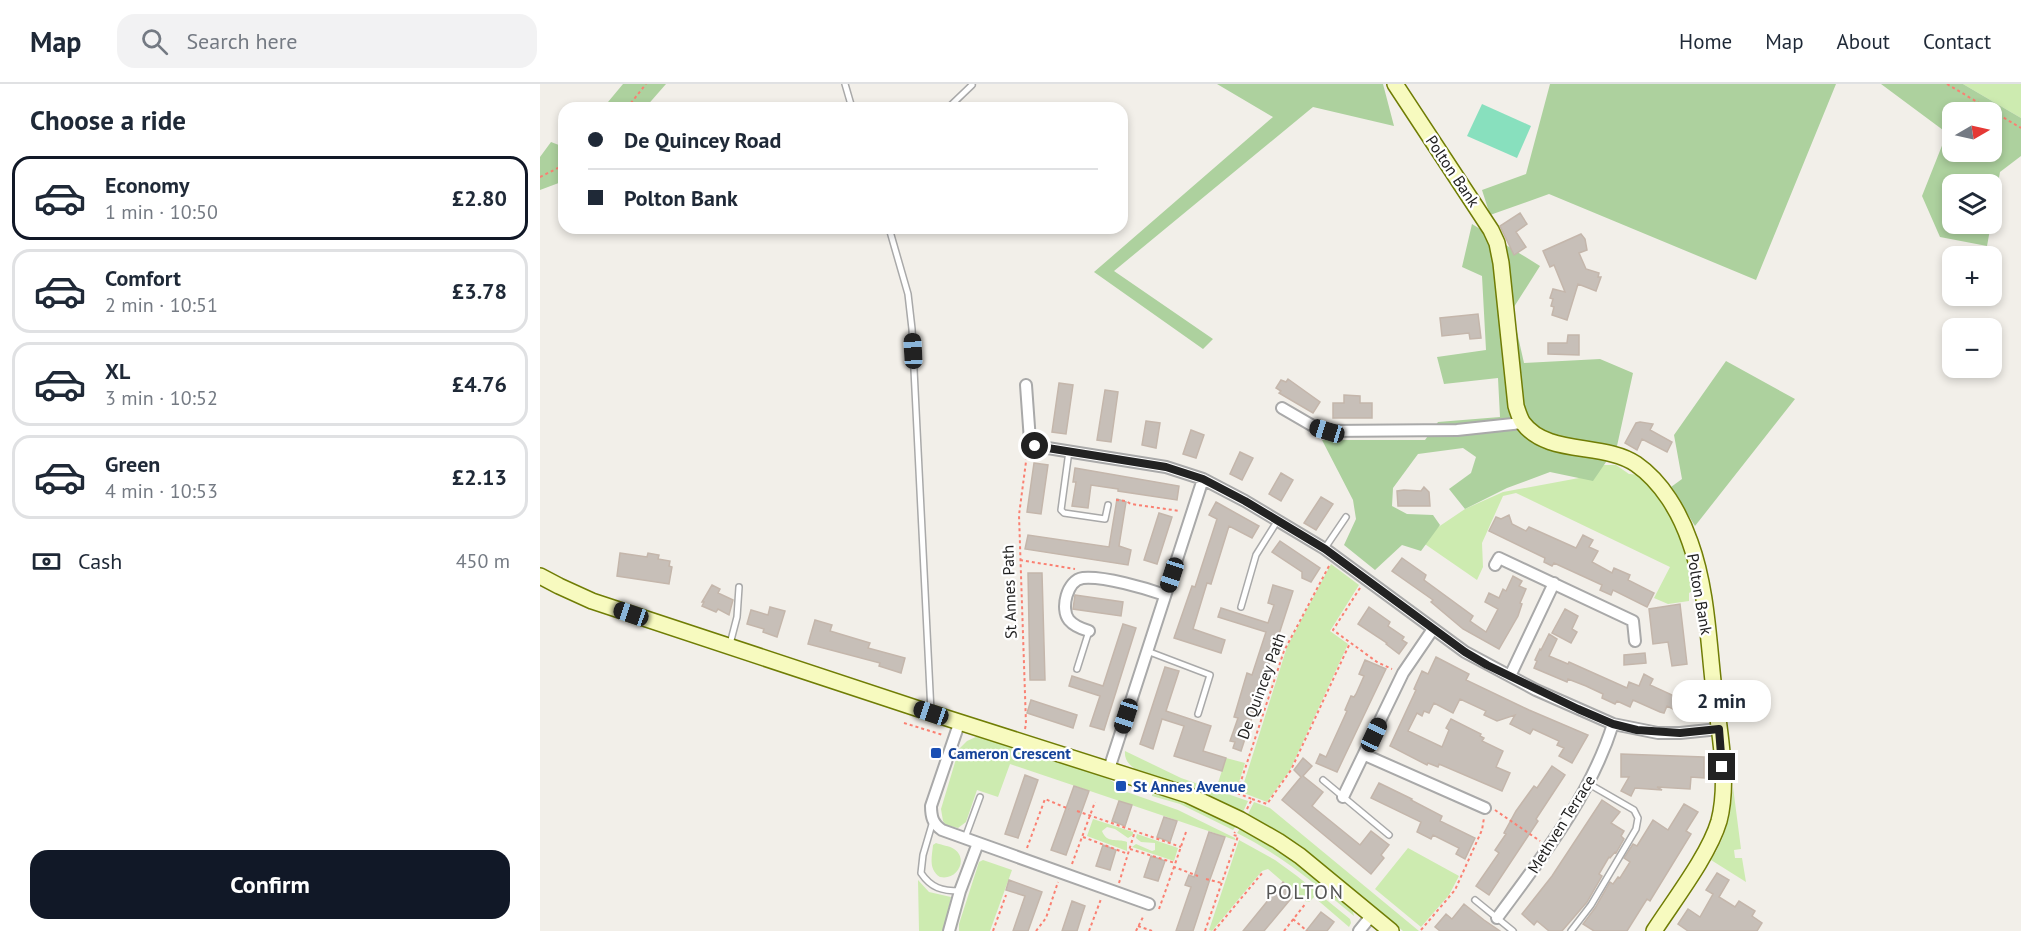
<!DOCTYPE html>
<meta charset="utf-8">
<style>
body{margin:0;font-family:"PT Sans",sans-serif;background:#f2f2f3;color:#1f2937;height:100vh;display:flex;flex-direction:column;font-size:22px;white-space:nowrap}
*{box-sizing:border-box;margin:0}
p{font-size:20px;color:#747a83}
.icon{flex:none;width:33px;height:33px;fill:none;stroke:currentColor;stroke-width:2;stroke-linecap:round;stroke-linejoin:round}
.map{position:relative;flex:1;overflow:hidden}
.side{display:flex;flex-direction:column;background:#fff;width:540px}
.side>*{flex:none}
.guide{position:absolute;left:18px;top:18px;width:570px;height:132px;border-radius:18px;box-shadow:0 3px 9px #0003;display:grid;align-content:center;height:132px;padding:0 30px;background:#fff}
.needle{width:39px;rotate:81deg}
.fabs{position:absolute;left:1402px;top:18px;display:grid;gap:12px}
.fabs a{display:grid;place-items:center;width:60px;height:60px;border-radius:12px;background:#fff;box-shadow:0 3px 9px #0003;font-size:30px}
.end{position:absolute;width:27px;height:27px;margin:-14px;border:8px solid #222;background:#fff;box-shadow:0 0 0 3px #fff}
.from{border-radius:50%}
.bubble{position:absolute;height:42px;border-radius:18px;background:#fff;box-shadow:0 3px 9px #0003;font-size:20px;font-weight:700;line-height:42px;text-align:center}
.car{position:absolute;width:18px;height:36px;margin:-18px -9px;border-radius:8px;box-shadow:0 0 4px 2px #0007;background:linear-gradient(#222 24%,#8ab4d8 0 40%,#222 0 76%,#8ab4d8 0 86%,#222 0)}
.guide b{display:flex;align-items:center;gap:21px;height:57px;font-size:22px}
.guide b+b{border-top:2px solid #e0e1e3}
.guide i{width:15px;height:15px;background:#1f2937}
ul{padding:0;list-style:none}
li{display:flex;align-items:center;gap:18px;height:84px;margin:0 12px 9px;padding:0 18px;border:3px solid #e0e1e3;border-radius:18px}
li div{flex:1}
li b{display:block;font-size:22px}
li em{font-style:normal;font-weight:700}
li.on{border-color:#111827}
li>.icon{width:54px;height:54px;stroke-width:1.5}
h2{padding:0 30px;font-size:27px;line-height:72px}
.pay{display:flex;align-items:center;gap:15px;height:66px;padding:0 30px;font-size:22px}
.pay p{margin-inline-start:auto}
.cta{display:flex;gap:12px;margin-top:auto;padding:12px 30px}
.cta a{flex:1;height:69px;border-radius:18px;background:#111827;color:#fff;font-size:24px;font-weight:700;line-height:69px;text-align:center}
header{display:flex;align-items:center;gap:36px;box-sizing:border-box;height:84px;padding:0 30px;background:#fff;border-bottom:2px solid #e0e1e3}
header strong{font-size:28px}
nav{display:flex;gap:33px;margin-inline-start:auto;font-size:21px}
.search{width:420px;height:54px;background:#f2f2f3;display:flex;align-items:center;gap:15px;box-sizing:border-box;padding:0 21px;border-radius:18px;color:#747a83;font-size:22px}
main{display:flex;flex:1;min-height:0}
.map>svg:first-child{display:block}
</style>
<header>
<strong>Map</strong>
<div class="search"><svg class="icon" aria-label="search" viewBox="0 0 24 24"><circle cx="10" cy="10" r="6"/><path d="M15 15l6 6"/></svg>Search here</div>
<nav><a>Home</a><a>Map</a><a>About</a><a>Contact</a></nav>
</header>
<main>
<section class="side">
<h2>Choose a ride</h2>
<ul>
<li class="on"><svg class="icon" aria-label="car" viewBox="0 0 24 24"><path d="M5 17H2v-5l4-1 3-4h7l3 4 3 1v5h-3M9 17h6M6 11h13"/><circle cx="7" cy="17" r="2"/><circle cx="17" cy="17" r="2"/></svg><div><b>Economy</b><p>1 min · 10:50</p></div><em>£2.80</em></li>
<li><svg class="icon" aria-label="car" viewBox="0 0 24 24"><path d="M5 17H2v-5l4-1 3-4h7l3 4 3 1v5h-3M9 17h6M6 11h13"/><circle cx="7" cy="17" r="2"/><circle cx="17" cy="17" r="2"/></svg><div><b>Comfort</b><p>2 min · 10:51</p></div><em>£3.78</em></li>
<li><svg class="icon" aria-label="car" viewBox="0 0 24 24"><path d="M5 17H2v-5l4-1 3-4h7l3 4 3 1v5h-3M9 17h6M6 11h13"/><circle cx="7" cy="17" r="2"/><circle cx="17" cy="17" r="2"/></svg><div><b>XL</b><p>3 min · 10:52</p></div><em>£4.76</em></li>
<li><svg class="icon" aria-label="car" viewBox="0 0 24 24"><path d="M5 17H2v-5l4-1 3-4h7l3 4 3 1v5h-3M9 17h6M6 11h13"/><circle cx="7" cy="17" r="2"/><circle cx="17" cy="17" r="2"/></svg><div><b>Green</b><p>4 min · 10:53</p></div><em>£2.13</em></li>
</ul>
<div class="pay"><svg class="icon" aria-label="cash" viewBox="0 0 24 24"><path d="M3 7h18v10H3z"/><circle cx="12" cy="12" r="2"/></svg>Cash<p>450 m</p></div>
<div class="cta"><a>Confirm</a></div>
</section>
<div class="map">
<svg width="1481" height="847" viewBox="0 0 1481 847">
<rect width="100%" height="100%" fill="#f2efe9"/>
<path fill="#cdebb0" d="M1423,0h58v34z
M1064,381h12l13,9 11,1 13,13 15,21 11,24 10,24 7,32 -7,4v8l-21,3 -14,-6 16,-31 -154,-74 -13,3 -21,47 1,24 -6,13 -58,-40 46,-31 38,-17 76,-14z
M791,480l28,21 -29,46 18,13 -58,126 -23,32 -26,-10 46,-145z
M438,652h6c25,8 129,34 137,54l57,20 57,28v2l-225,-76 -12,33 -21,-7 -11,32 -8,6 -12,-3 -3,-4 -2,-12 18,-60 8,-8z
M585,667l56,27 67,23 -5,11 -45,-21 -60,-20c-8,-5 -14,-11 -13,-20z
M686,674l19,5 -9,29 -19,-6z
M1193,703l8,62 -7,1 1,8h7l4,24 -35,-22c15,-23 20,-45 22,-73z
M612,710l22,3 63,28 -4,5 -53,-26 -28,-8z
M714,718l16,6 149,123h-16l-103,-86 -52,-31z
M553,735l40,13v3l-5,3 -13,-9 -8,-2 -5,4c5,13 15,7 25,11v9l-40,-15z
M701,743l42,25 69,55 2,9c-37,-31 -73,-61 -117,-83z
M597,750l41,14 -4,13 -42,-14 4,-3 16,7 3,-1v-7l-14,-1 -5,-4z
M699,756l36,20 22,16 53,43 1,4 -2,4 -35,-30 -5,5 -4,-1 -37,-32 -6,2 -50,60 -3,-1z
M396,759c5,2 14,3 18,6 15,10 3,32 -14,28 -12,-8 -8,-20 -7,-32z
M868,764l51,28 -10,19 -28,32 -46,-38z
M443,776l29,10 -22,61h-31v-7l20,-62z
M378,796l11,12 22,5 -7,34h-25z"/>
<path fill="#add19e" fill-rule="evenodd" d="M83,0h43l-21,24h-42z
M677,0h166l11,42 -81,-19 -199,164 99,68 -10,10 -109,-77 179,-155z
M1010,0h286l-80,196 -207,-86 -59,21 -8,-25 44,-16z
M1341,0h82l58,34v38l-21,16 -8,44v-32h-39v40h38l-4,22 -47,-9 -18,-41 25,-63zM1452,28v40h-39v-40z
M11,58l13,5v34l-24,9v-33z
M932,140l68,42 -28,44 12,53 76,-4 33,14 -16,73 -24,35 -43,-9 -43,16 -42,21 -16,-20 22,-16 5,-16 -13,-9 -45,6 -25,34 -1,18 15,8 26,1 7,10 -19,26 -19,-6 -27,25 -31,-25 12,-26 -3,-19 -31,-60h103l13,-18 62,-5 -2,-39 -54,6 -7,-27 49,-7 -4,-74 -20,-9z
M1186,277l69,38 -100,127 -24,-39 11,-8 -8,-44z"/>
<path fill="#88e0be" d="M942,20l49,22 -14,32 -50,-22z"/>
<path fill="#c7bfb8" stroke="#c4b6ab" stroke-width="1.5" d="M980,129l7,11 -11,8 10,15 -12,8 -14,-29z
M1041,150l4,5 2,11 -8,3 7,16 13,4 -1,4h3l-5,14 -18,-7 -11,36 -15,-5 2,-8 -3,-1 2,-7 -3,-1 3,-9 12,3 -11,-27 -4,2 -7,-16z
M938,230l3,24 -11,1 -1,-6 -27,3 -2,-18z
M1028,251h11v20l-31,-1v-11h19z
M748,295l32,23 -7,11 -34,-20 2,-2 -5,-3 5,-8 5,2z
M519,299l14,2 -7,49 -14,-2z
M565,306l13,2 -7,50 -14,-2z
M804,311l16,1v7h12v15h-39v-15h11z
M606,337l14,2 -4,25 -14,-3z
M1100,338l13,2 -3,6 22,12 -5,10 -25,-13 -5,11 -12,-7 11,-20z
M651,346l13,5 -8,23 -13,-4z
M700,368l13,6 -11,22 -12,-6z
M494,379l14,2 -7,49 -14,-2z
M535,384l104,18 -2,14 -59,-9v-2l-27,-4 -3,23 -16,-2 4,-24h-3z
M741,389l12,7 -12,21 -12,-7z
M884,403l5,5 1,14h-32l-1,-15 7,-1 17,1z
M781,413l12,7 -17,26 -12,-7z
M577,415l9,3 -7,44 12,4 -3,15 -103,-16 3,-14 81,12z
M676,418l43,24 -7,12 -23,-12 -18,58 -4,-1 -14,46 32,11 -4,13 -47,-15 18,-52 3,1 22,-68 -8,-4z
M619,429l13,4 -15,47 -13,-4z
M969,431l3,9 14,7 3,-4 47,21 7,-13 10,5 -4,7 9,4 -6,11 20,11 2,-5 16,7 -2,5 26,13 -7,14 -34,-17 -2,5 -11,-5 2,-5 -48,-22 -2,3 -8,-4 1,-4 -56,-27 7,-14 5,2z
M740,457l40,27 -9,14 -9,-4v-6l-30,-20z
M80,469l27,4 1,-4 11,2 -1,4 12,2 -1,5 3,1 -3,17 -52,-8z
M862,474l24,17 -2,5 49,36 -3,5 16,11 12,-23 -13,-7 4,-9 10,5 4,-9 3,2 7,-15 9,5 -3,5 7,3 -6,14 2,1 -4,12 -19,33 -36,-20 -32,-27 2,-2 -41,-29z
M488,489h14l3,107h-15z
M172,501l8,4 -2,4 15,7 -4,15 -11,-6 -2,3 -14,-6 2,-4h-2z
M733,501l20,6 -52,160 -8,-3 2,-6 -5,-1 8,-23 -4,-1 13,-44 5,2 14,-43 -48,-15 3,-9 47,15 6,-18 -6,-2z
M535,511l48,7 -2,14 -48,-7z
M1140,520l7,60 -15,2 -4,-24 -15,2 -4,-35z
M230,523l15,4 -8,26 -14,-5 1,-3 -17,-5 4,-14 17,5z
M829,523l21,15 -2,4 16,11 -2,3 5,3 -8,11 -13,-10 1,-1 -29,-19z
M1025,525l13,7 -6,13 5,3 -6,11 -19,-10z
M275,536l17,5 -2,6 40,12 -2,5 37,10 -4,15 -22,-7 1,-3 -72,-19z
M583,540l13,4 -32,102 -14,-4 10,-30 -31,-10 3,-10 31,10z
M1009,550l8,5 -8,17 19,8 1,-2 58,26 2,-6 10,4 5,-12 9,5 -3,6 24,11 2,-7 19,9 -8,18 -20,-10 -3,7 -4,-1 -27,-12 -3,7 -13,-6 -2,3 -13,-6 1,-4 -17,-8 -18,-7 -1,3 -33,-14 3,-7 -2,-1 5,-11 1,1z
M1105,569l1,10 -22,2v-10z
M896,573l33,17 -3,6 63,30 59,25 -16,28 -13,-7 5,-8 -7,-3 2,-4 -26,-12 -3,5 -20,-10 5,-9 -18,6 -13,-6 2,-4 -26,-12 -7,14 -19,-10 -5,10 -5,-2 -2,5 -5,-3 -9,18 34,16 7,-17 -3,-2 5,-9 30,15 -1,2 4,2 -2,3 21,10 -7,16 14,6 -8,18 -63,-27 -1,3 -10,-4 -1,2 -37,-19 26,-56 -2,-1 8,-18 6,3z
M825,576l21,9 -49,103 -21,-9 4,-9 6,3 21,-46 -2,-1 6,-14 3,1 2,-3 8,-18 -5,-2z
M625,583l14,4 -13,40 45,15 -8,25 23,7 -4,13 -48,-15 10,-30 -22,-7 -9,30 -13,-5z
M491,616l46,15 -4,13 -46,-15z
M1081,670l83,3v21l-13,-1 -1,12 -33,-2 5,3 -27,-2 -4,8 -10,-5 8,-14h-8z
M763,674l9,8 -9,10 20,16 -11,14 48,39 11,-14 18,14 -8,10 3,3 -13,16 -89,-74 19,-23 -7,-7z
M1012,682l13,9 -29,44 2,2 -49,74 -13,-9 23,-33 -4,-3 11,-16 -2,-1 12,-22 18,-25 3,2z
M485,691l13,5 -20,58 -13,-4z
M839,699l33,16 -1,1 31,16 -2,5 35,17 -10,21 -9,-5 3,-6 -26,-13 -2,4 -14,-7 4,-10 -50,-24z
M534,702l15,5 -23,64 -15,-5z
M1062,716l18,12 -9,11 13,8 -3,5 3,3 -8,14 -1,-1 -5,6 -1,-1 -10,17 3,2 -15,26 -25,29h-13l-12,-10 -3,4 -12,-11 30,-38z
M579,717l13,4 -7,21 -13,-5z
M1144,720l14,8 -12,19 5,3 -41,67 -3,-2 -20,32h-33l-11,-7 12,-16 15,-26 3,2 5,-7 2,1 10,-16 -6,-4 9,-14 4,2 16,-26 15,10z
M624,733l13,4 -7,21 -13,-5z
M669,748l16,5 -16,45 -16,49h-17l15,-44 -6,-2 4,-10 5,2z
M563,761l13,5 -6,20 -14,-4z
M611,772l14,5 -7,20 -14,-4z
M1177,789l12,7 -10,17 16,10 4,-6 16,10 -3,5 10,7 -5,8h-69l-10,-7 10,-15 12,8 13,-23 -7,-4z
M469,796l33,12 -14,39h-15l12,-35 -19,-6z
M743,798l13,11 -7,8 -25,30h-21z
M532,817l13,5 -3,9 -5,16h-15z
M924,820l20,16 16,11h-60l-5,-4 11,-13 6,5z
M781,828l13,10 -7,9h-21z"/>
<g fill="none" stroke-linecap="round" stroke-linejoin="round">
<g stroke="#a9a9a9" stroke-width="8">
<path id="lane" d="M305,0l7,24
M408,24l24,-23
M349,144l19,66 4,35 19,383
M529,367l-8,59 3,3 41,6 3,-14
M785,464l21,-31
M701,523l15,-52 22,-35
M190,560l7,-27 2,-30
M607,567l63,24 -12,39
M537,585l12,-38
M783,696l66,55
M393,737l-10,34 -2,18c10,15 21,18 39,18
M425,754l15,-41
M935,816l38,31
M1031,847l20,-26 45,-76 2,-11 -4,-8 -45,-26"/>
</g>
<g stroke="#a9a9a9" stroke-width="14">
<path id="street" d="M486,301l4,56 5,5 131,21 37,12 42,22 80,48 140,103 71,38 77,34 45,9h22l39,-4
M742,324l31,18 14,5 130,-1 65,-7
M955,481l4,-7 134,63 2,20
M549,547c-7,-2 -15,-5 -20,-11 -9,-11 -2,-40 14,-42 21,-2 62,10 82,17
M970,592l44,-93
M420,637l-29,85c0,11 2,18 11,24l207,74
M825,671l120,53
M569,685l94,-290
M803,713l60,-124 30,-44
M957,834c45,-61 93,-121 116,-194
M409,847l11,-40 18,-48
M819,847l13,-16"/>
</g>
<g stroke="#707d05" stroke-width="18">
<path id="secondary" d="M855,0l96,146 6,13 4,20 15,143c2,6 4,13 7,17 24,33 81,19 113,41 26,18 44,49 54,78 16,44 18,92 23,139 5,44 17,98 6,140 -10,34 -45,79 -65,110
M0,492l19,10 33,15 339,112 257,82 53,25 37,21 22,15 91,75"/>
</g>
<path stroke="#fa8072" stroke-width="2" stroke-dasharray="3 3" stroke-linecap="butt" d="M1407,0l74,44
M87,24l19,-24
M0,93l24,-12
M576,416l10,1 5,3 49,7
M480,476l55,9
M820,504l-27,42 44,32 15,7
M364,639l39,12
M485,645l1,-5 -7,-209 8,-61
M712,715l15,5 24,-34 59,-127
M707,725l5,-10 -15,-6 47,-142 45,-85
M955,726l45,31
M537,727l104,36
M646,748l-12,35 24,9
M543,753l45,17
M487,764l18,-49 24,10
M590,765l45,14
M532,780l23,-62
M666,795l16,4
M579,799l16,-52
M619,825l15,-42
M753,835l14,12
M598,842l14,5
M881,846l34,-40 27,-60 2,-12
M453,847l13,-36
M496,847l10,-13 12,-36
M549,847l12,-32
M596,847l8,-16
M665,847l33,-95 -5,-1 2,-3
M674,847l49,-59
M744,847l22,-28"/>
<use href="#lane" stroke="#fff" stroke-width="5"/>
<use href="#street" stroke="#fff" stroke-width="10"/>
<use href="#secondary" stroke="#f7fabf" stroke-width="15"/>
</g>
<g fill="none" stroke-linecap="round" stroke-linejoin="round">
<path stroke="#222" stroke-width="8" d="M495,362l131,21 37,12 42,22 80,48 140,103 22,13 91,44 35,15 24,6 43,3 39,-4 3,38"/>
</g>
<g fill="#1a4fb4" stroke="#fff" stroke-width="2">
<rect x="390" y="663" width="12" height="12" rx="3"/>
<rect x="575" y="696" width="12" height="12" rx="3"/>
</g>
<g text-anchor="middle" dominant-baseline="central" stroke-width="4.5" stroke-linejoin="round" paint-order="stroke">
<g font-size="16" fill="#222" stroke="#fff">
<text transform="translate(913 87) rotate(56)">Polton Bank</text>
<text transform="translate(469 508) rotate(-92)">St Annes Path</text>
<text transform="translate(1160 510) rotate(80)">Polton Bank</text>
<text transform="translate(721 602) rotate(-70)">De Quincey Path</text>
<text transform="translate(1021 740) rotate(-58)">Methven Terrace</text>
</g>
<g font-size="16" font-weight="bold" fill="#164399" stroke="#fff" text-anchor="start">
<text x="408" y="669">Cameron Crescent</text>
<text x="593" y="702">St Annes Avenue</text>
</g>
<g font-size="20" letter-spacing="1.5" fill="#555" stroke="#fff">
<text x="765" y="808">POLTON</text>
</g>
</g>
</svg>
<div class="fabs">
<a><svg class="needle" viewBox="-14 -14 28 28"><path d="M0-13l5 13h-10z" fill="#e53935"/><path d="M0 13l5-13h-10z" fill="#747a83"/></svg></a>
<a><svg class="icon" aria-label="layers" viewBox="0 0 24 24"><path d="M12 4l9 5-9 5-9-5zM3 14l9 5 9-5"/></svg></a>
<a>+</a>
<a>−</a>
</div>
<i class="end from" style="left:495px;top:362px"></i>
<i class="end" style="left:1182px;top:683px"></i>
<div class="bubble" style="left:1132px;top:596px;width:99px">2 min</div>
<i class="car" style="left:373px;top:267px;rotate:357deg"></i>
<i class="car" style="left:787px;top:347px;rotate:287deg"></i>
<i class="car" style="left:632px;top:491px;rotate:198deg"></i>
<i class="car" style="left:91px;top:530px;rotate:289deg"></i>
<i class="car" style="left:391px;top:629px;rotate:289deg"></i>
<i class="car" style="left:586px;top:632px;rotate:198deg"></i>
<i class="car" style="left:834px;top:651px;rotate:25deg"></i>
<div class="guide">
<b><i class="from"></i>De Quincey Road</b>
<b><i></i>Polton Bank</b>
</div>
</div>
</main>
